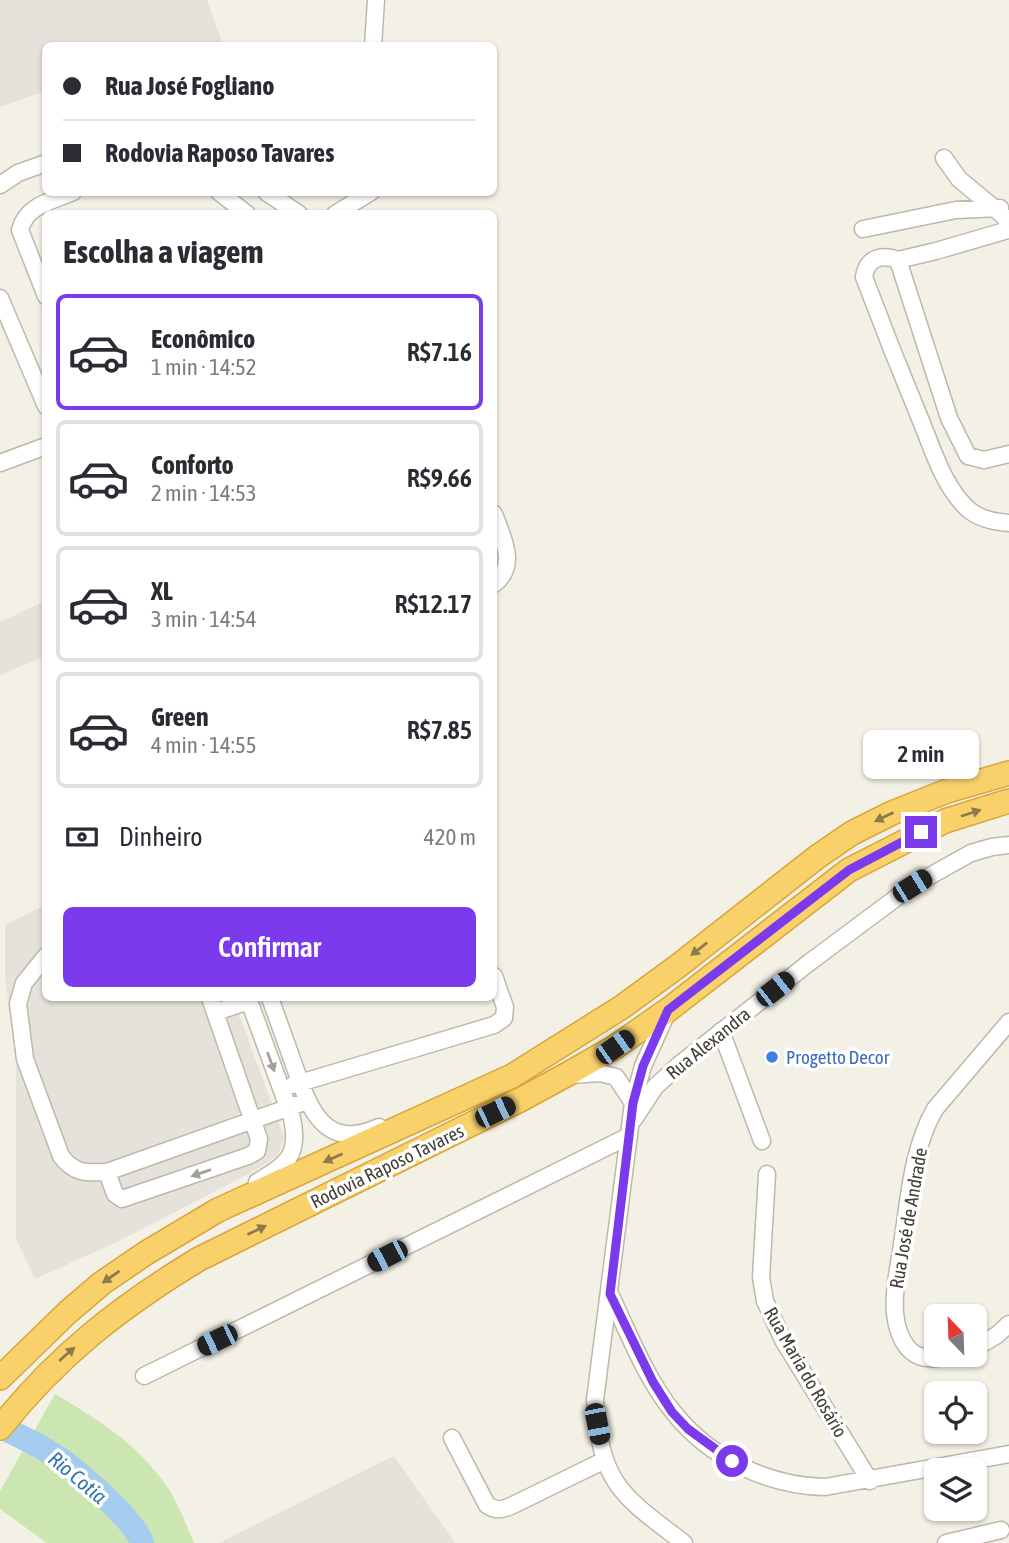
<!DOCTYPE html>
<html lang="pt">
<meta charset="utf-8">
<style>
body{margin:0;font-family:"Asap Condensed",sans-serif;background:#f2f2f3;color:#2b2b33;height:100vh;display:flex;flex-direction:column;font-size:26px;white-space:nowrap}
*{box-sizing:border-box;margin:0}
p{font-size:23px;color:#7c7c81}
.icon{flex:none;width:38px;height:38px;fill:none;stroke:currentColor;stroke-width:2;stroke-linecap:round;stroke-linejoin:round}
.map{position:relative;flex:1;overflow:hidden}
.side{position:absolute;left:42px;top:210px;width:455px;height:791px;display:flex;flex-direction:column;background:#fff;border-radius:10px;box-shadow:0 2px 5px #0004}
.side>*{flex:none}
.guide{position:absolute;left:42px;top:42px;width:455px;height:154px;border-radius:10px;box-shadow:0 2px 5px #0004;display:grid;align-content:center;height:154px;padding:0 21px;background:#fff}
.needle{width:46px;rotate:337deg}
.tools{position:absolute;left:924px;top:1304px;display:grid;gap:14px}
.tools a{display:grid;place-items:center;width:63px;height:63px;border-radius:10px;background:#fff;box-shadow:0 2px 5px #0004;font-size:35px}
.end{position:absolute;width:32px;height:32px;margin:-16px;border:9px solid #7c3aed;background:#fff;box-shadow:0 0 0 4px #fff}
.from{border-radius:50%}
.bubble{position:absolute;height:49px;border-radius:10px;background:#fff;box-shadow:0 2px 5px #0004;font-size:23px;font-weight:600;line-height:49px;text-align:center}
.car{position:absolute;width:21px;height:42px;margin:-21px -10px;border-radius:9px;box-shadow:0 0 5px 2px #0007;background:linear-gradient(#222 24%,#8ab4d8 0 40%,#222 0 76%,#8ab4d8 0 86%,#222 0)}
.guide b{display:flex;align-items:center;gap:24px;height:66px;font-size:26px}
.guide b+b{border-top:2px solid #e1e1e2}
.guide i{width:18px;height:18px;background:#2b2b33}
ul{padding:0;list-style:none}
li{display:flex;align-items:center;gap:21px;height:116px;margin:0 14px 10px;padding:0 7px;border:4px solid #e1e1e2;border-radius:10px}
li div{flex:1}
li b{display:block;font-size:26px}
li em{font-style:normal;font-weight:600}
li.current{border-color:#7c3aed}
li>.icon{width:63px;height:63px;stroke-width:1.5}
h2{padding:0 21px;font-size:32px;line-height:84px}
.pay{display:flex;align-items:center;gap:18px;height:77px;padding:0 21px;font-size:26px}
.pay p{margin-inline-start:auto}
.action{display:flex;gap:14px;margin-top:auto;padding:14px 21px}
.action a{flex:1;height:80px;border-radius:10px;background:#7c3aed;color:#fff;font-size:28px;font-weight:600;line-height:80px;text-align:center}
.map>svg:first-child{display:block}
</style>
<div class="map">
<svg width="1009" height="1543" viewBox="0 0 1009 1543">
<rect width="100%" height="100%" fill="#f3f0e6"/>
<path fill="#e5e1db" d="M0,0h207l16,45 -177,1 -1,45 -45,16z
M45,601v55l-45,19v-53z
M45,905l1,93h187l51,139 -6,19 -30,18 -129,67 -84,38 -19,-40v-179l-11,-85v-50z
M394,1456l61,87h-236z"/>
<path fill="#cbe6b0" d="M55,1394c44,26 84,51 113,94 11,17 18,37 26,55h-147l-47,-34v-18z"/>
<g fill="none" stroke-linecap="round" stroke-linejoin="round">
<path stroke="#a4ccee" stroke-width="24" d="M0,1426c16,9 33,16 49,26 22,12 86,68 93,91"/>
<g stroke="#beb8a9" stroke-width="19">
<path id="minor" d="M373,46l3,-46
M944,158l15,21 47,39 2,12 -72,21 -38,9 51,158 19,38 16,4 25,-6
M0,185l18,-12 28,-10
M219,192l28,22
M266,192l33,22
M335,214l36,-22
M863,229l93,-19 44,-2
M898,260c-16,-6 -31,-3 -34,17 18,48 37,96 57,144 12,29 23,67 48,89 11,9 26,12 40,13
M46,296l-26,-66c6,-25 32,-29 53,-38
M0,298l46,108
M0,463l46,-17
M494,514c9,24 24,52 0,70
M46,956l-22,27 -6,21 7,55 36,97c13,18 26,17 46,16l200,-71
M248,998l44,120c8,38 -5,46 -35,64
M270,998c8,22 16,44 24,67 15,42 29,87 85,62
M216,1012l33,-11
M667,1013l-24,53 -10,37 -38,297c6,85 26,95 89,143
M721,1031l41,110
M572,1075l28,-2 16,4 17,26
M293,1085l201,-60 10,-7 1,-11 -11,-31
M634,1119l21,-32 25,-23 130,-102 102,-76 59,-33 21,-6 17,-2
M107,1172l8,22 7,5 126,-43 9,-5 2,-12 -49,-141
M767,1174l-6,103 4,24 18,39 87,141
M610,1294c19,40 36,85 64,119 36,45 94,73 151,74l184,-33
M975,1348l22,-13 12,-11
M957,1354c-17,5 -37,9 -50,-7 -7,-9 -11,-23 -12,-34 -2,-23 4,-47 7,-69 7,-45 10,-95 33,-135l74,-87
M144,1376l485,-240
M452,1438l35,67c9,6 14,5 24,1l94,-46
M946,1543l55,-13"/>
</g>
<g stroke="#d9a63b" stroke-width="26">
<path id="highway" d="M0,1378l68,-66 34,-29 44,-30 72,-43 294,-134 110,-69 56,-41 139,-109 35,-24 40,-20 55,-22 62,-18
M0,1428c57,-72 121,-122 199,-169l321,-159 46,-25 49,-28 53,-37 181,-140 96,-49 64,-20"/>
</g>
<use href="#minor" stroke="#fff" stroke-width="16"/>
<use href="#highway" stroke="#f9d16b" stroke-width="23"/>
</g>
<defs><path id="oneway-solid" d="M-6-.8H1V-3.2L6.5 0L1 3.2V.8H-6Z" transform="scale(1.75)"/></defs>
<g fill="#8d7a4b">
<use href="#oneway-solid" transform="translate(971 813) rotate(-18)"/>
<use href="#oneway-solid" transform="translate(884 817) rotate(154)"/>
<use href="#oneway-solid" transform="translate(699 949) rotate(142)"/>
<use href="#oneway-solid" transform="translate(333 1158) rotate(156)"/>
<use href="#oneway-solid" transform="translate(257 1230) rotate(-26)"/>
<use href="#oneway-solid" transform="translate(111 1277) rotate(145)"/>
<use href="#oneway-solid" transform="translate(67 1354) rotate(-42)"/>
</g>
<g fill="#a2a09a">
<use href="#oneway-solid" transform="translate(271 1062) rotate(70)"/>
<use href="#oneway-solid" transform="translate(201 1173) rotate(161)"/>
</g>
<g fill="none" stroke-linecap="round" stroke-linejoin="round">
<path stroke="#7c3aed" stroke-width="9" d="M732,1461l-44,-32 -16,-17 -19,-30 -43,-88 23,-191 10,-37 25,-56 181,-140 72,-38"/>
</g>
<circle fill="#3f7fe0" stroke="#fff" stroke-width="2.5" cx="772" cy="1057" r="7"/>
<g text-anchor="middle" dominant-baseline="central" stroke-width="7" stroke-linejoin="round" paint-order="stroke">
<g font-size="19" fill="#454036" stroke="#fff">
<text transform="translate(708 1043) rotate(-39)">Rua Alexandra</text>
<text transform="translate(387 1166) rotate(-26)">Rodovia Raposo Tavares</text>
<text transform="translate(908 1218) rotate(-80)">Rua José de Andrade</text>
<text transform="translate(806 1372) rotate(60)">Rua Maria do Rosário</text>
</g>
<g font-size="19" fill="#366cbe" stroke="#fff" text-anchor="start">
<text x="786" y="1057">Progetto Decor</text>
</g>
<g font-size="21" font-style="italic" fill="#3273ae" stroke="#fff">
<text transform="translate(78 1477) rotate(40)">Rio Cotia</text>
</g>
</g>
</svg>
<div class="tools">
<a><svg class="needle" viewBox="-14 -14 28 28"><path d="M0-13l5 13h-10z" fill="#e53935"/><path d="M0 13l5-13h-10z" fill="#7c7c81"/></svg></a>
<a><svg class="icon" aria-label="locate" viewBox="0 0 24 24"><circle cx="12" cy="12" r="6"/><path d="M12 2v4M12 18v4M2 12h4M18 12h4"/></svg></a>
<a><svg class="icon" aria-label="layers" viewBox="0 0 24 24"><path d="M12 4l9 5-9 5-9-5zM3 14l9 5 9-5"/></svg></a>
</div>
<i class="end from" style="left:732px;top:1461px"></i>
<i class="end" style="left:921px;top:832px"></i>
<div class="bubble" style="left:863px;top:730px;width:116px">2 min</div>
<i class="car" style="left:912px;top:886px;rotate:58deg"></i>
<i class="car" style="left:775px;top:989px;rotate:52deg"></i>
<i class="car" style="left:615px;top:1047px;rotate:55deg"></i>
<i class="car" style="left:495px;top:1112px;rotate:64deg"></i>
<i class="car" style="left:387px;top:1256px;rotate:243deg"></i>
<i class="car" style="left:217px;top:1340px;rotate:244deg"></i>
<i class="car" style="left:597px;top:1424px;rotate:169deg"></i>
<div class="guide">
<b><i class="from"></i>Rua José Fogliano</b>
<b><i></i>Rodovia Raposo Tavares</b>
</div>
<section class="side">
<h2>Escolha a viagem</h2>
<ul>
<li class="current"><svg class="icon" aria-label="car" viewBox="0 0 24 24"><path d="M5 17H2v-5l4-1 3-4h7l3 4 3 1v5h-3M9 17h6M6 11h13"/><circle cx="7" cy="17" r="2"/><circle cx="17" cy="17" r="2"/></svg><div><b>Econômico</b><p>1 min · 14:52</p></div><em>R$7.16</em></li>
<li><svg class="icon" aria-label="car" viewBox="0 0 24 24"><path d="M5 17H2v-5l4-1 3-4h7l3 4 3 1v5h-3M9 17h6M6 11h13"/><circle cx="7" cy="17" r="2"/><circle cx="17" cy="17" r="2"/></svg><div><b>Conforto</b><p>2 min · 14:53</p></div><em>R$9.66</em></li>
<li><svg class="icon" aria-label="car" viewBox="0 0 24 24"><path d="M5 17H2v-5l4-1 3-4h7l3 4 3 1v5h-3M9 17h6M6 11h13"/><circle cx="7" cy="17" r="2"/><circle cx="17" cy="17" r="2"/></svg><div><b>XL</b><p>3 min · 14:54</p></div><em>R$12.17</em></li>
<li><svg class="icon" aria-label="car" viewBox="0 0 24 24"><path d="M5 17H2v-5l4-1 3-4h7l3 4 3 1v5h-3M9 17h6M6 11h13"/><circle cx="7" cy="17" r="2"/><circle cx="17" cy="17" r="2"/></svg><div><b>Green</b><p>4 min · 14:55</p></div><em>R$7.85</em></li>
</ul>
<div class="pay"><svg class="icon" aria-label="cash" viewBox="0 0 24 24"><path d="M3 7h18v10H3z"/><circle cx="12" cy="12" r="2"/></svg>Dinheiro<p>420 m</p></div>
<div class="action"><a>Confirmar</a></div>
</section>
</div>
